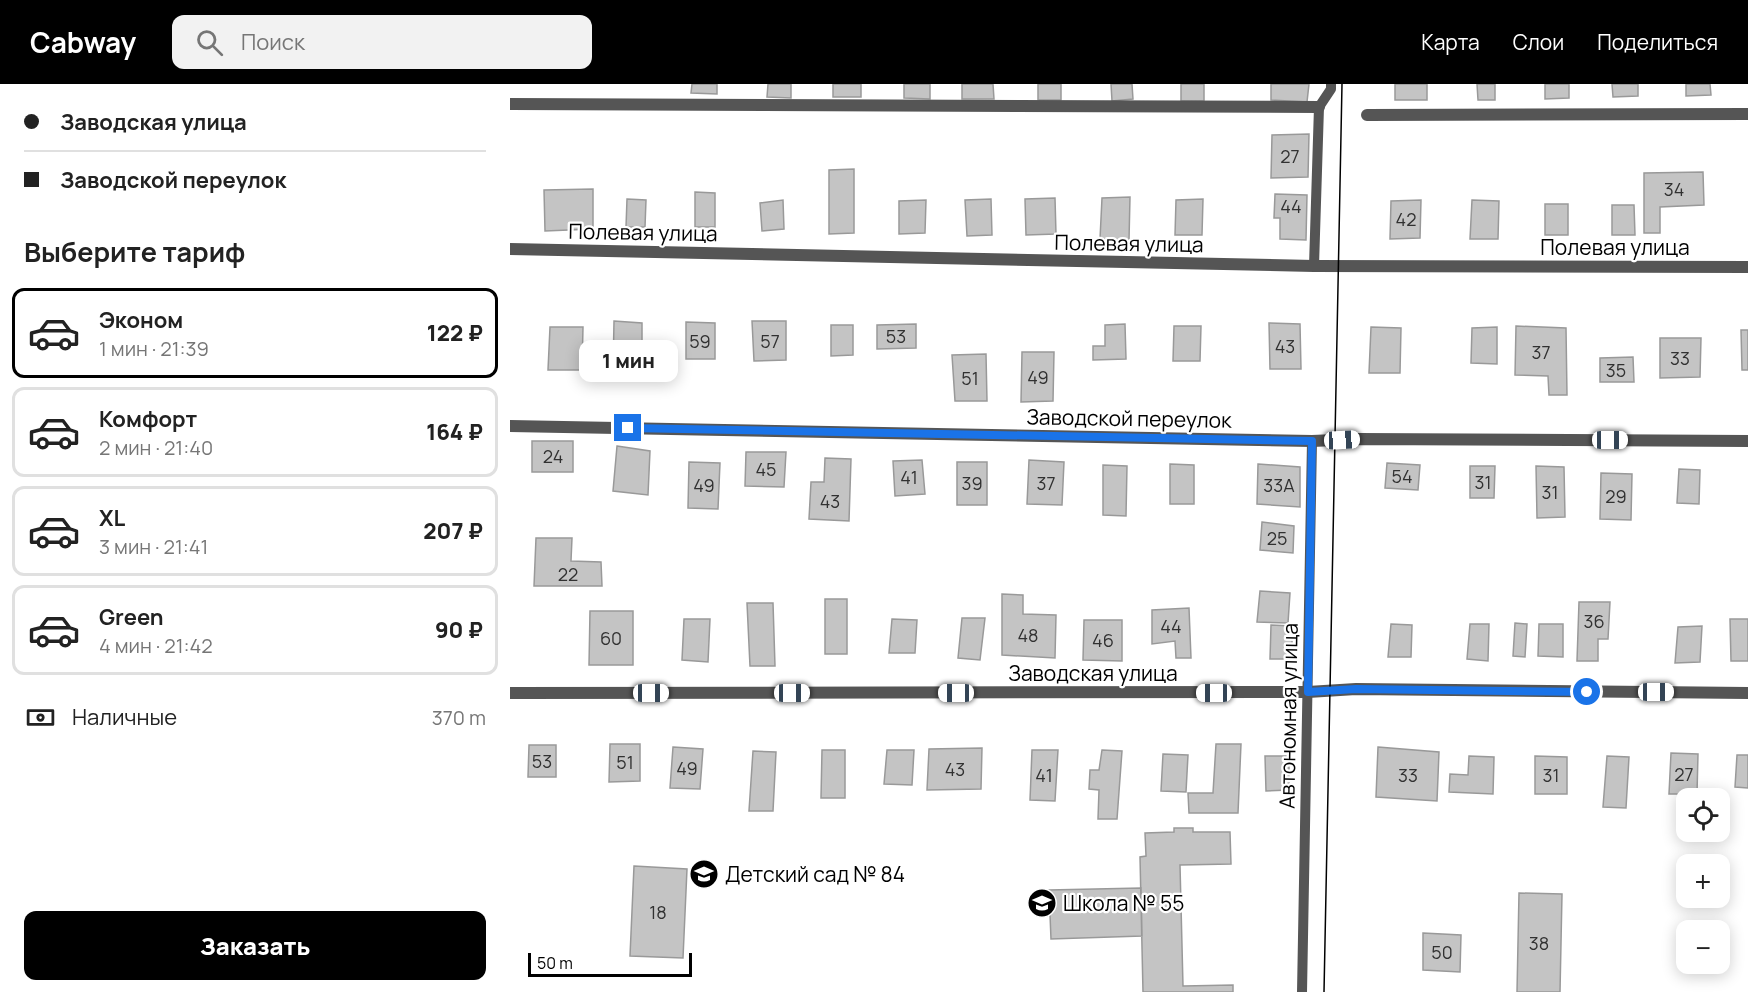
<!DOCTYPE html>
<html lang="ru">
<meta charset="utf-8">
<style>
body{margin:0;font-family:Manrope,sans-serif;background:#f2f2f2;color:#222;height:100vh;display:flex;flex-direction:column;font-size:22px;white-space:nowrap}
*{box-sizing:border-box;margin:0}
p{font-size:20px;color:#767676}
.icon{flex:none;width:33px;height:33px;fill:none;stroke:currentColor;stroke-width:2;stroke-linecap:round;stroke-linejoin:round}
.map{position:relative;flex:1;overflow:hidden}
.panel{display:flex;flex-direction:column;background:#fff;width:510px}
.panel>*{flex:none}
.guide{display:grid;align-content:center;height:132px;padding:0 24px;background:#fff}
.buttons{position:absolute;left:1166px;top:704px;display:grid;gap:12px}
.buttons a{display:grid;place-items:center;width:54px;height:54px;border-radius:12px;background:#fff;box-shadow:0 3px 15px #0003;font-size:30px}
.scale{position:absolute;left:18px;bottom:15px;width:164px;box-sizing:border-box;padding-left:6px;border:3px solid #000;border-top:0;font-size:16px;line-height:21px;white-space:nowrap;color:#000;-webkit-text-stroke:4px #fff;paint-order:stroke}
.end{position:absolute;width:27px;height:27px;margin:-14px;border:8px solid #1a73e8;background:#fff;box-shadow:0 0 0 3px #fff}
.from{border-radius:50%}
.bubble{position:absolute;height:42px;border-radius:12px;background:#fff;box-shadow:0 3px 15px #0003;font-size:20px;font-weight:800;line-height:42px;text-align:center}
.car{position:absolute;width:18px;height:36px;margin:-18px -9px;border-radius:8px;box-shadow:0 0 4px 2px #0007;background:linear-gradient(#fff 24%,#345 0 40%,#fff 0 76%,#345 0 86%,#fff 0)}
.guide b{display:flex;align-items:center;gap:21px;height:57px;font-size:22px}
.guide b+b{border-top:2px solid #e0e0e0}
.guide i{width:15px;height:15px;background:#222}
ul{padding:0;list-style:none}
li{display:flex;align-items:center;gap:18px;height:90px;margin:0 12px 9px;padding:0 12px;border:3px solid #e0e0e0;border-radius:12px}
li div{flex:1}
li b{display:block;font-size:22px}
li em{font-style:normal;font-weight:800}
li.active{border-color:#000}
li>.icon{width:54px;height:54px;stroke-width:1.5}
h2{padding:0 24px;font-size:27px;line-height:72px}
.pay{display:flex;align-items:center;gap:15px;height:66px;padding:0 24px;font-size:22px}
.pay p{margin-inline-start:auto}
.primary-button{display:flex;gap:12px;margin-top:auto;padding:12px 24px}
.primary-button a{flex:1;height:69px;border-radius:12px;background:#000;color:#fff;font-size:24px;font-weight:800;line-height:69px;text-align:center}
header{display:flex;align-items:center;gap:36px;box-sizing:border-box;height:84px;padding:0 30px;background:#000;color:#fff}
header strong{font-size:28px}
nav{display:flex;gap:33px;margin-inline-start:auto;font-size:21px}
.search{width:420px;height:54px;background:#f2f2f2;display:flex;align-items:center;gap:15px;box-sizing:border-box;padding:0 21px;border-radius:12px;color:#767676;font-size:22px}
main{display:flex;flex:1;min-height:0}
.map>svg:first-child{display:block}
</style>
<header>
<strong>Cabway</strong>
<div class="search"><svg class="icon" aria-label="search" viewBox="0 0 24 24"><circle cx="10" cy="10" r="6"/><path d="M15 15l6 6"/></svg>Поиск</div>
<nav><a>Карта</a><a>Слои</a><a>Поделиться</a></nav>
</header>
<main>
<section class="panel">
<div class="guide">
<b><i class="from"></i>Заводская улица</b>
<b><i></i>Заводской переулок</b>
</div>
<h2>Выберите тариф</h2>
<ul>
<li class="active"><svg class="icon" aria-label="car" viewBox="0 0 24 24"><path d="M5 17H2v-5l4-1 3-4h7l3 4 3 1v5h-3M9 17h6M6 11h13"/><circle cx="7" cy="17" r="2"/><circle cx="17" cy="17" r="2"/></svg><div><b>Эконом</b><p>1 мин · 21:39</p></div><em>122 ₽</em></li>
<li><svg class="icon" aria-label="car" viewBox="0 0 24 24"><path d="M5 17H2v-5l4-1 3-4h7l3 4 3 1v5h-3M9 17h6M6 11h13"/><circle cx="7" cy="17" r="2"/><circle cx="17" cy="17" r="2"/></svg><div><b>Комфорт</b><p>2 мин · 21:40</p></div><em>164 ₽</em></li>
<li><svg class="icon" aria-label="car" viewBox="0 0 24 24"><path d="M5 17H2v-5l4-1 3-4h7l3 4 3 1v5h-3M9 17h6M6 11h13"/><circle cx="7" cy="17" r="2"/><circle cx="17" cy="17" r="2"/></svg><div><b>XL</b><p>3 мин · 21:41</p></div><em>207 ₽</em></li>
<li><svg class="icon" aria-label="car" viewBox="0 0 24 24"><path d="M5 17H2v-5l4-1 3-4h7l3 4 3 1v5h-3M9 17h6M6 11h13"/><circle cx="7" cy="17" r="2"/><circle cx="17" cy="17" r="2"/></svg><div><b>Green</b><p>4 мин · 21:42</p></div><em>90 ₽</em></li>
</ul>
<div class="pay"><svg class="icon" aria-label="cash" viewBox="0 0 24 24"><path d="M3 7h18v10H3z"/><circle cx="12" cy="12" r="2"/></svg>Наличные<p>370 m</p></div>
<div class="primary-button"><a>Заказать</a></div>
</section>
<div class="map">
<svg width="1238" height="908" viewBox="0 0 1238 908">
<rect width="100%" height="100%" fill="#fff"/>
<path fill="#c4c4c4" stroke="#999" stroke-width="1.5" d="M182,0h25v10l-26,-1z
M258,0h23v14l-24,-1z
M323,0h28v13h-28z
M394,0h26v15l-26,-1z
M452,0h31l1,15h-32z
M528,0h23v16h-23z
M601,0h21l1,15 -21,2z
M671,0h23v17h-23z
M761,0h38l-2,18 -36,-2z
M885,0h32v16h-32z
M967,0h18v16h-17z
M1035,0h24v14l-24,1z
M1102,0h26v12l-25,1z
M1176,0h24l1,11 -25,1z
M799,50l-1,43 -37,1 1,-43z
M344,85v64l-25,1v-64z
M1193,88l1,33 -44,2v26h-16v-60z
M83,105v40l-48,2 -1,-41z
M185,108l20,1v34h-20z
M765,110l32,1 -1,45 -26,-1v-21h-6z
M620,113l-1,43 -29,-1 2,-41z
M545,114l1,36 -30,1 -1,-36z
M117,115l19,1 -1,27h-19z
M481,115l1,36 -25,1 -2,-36z
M693,115l-1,36h-27l1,-35z
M273,116l1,29 -22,2 -2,-28z
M416,116l-1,33 -26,1v-33z
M911,116l-1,38 -30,1 1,-38z
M962,116l27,1 -1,38h-28z
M1035,120h23v31h-23z
M1102,121h22l1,30h-23z
M104,237l28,2v50l-29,-2z
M242,237h34v39l-32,1z
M176,238l29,1v36h-29z
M759,239l31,1 1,45h-31z
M406,240v24l-39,1v-24z
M615,240l1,35 -33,1v-14h12v-21z
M321,241h22v30l-22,1z
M664,242h27l-1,35h-27z
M1006,242l50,2 1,67h-18l-1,-19 -33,-1z
M40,243h33l-1,43h-34z
M861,243l30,1 -1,45h-31z
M987,243v37l-26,-1 1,-35z
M1231,246h7v40h-6z
M1150,254h41l-1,39 -40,1z
M512,268h32l-1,49 -32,1z
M476,270l1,47h-32l-3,-46z
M1123,273l1,25h-34v-24z
M22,357h41v31h-41z
M107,362l33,5 -2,44 -35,-4z
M236,368h40l-2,35 -39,-1z
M315,374l26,1 -2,62 -40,-2 2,-37h13z
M412,376l3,34 -30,2 -2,-35z
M519,376l35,2 -2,43 -35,-1z
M179,378l31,1 -2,46 -30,-1z
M447,378h30v43h-30z
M877,379l33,2 -2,25 -33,-2z
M660,380l24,1v39h-24z
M748,380l42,3v40l-43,-3z
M593,381l24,1 -1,50 -23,-1z
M960,382h25l-1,32h-24z
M1026,382l28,1 1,50 -28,1z
M1169,385l21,1 -1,34 -22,-1z
M1091,389l31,1 -1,46 -31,-1z
M752,438l32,4 -1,27 -33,-3z
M26,454h36l-1,23 30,1 1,24h-68z
M750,507l30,2 -2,30 -31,-1z
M492,510l21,1v19l33,1 -1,43 -53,-3z
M315,515h22v55h-22z
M1069,518h31l-2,37h-10v22h-21z
M237,519h26l2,63h-25z
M679,524l2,50h-15l-1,-17 -23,3v-34z
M80,527h43v54h-44z
M452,534h23l-5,42 -22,-2z
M174,535h26l-2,43 -26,-2z
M382,535l25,1 -2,33h-26z
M1220,535h18v42h-17z
M574,536h38v41l-39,-1z
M1005,539l12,1 -2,33 -12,-1z
M881,540l21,1 -1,32h-23z
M960,540h19l-1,37 -21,-2z
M1029,540h24v33l-25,-1z
M761,541l21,1v33h-22z
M1192,542l-2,36 -25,1 3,-36z
M100,660h30v37l-31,1z
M706,660h25l-3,69h-49l-1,-20h25z
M19,661h27v32h-28z
M163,663l30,2 -3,40 -30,-1z
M868,663l61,5 -2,49 -61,-4z
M472,664l-1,41 -54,1 2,-41z
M312,666h23v48h-24z
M377,666h27l-2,35 -28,-1z
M522,666h26l-3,51 -25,-1z
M592,666l20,1 -5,68h-19l1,-29 -10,-1 1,-19h9z
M243,667l23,1 -3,59h-24z
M1161,669l27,1 -1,40h-28z
M653,670l25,1 -2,37 -25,-1z
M1227,671h11v33l-13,-1z
M755,672h24v34l-23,1z
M959,672l25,1 -1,37 -44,-2 1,-18 18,1z
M1025,672l32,1v37h-32z
M1097,672l22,1 -3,51 -23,-1z
M664,744h19v4h37l1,32 -51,1 3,121 50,-1v7h-90l-3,-135 6,-1 -1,-23 29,-1z
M124,782l53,3 -4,89 -53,-2z
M631,804l1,48 -91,3 -2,-49z
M1009,809l43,1 -2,98h-43z
M913,849l38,2 -1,37 -37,-2z"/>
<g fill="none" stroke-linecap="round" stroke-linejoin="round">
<path stroke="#555" stroke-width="10" d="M804,182l5,-159 12,-18v-5
M792,908l10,-551"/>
<path stroke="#555" stroke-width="12" d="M0,20l809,3
M857,31l381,-1
M0,165l804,17 434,1
M0,342l802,15 46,-2 390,2
M0,609l798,-1 48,-3 392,4"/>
<path stroke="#000" stroke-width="1.5" d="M814,908l18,-908"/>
</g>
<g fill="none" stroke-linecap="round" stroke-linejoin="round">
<path stroke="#1a73e8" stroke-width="8" d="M118,344l684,13 -4,251 48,-3 231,3"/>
</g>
<defs>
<g id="school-disc" transform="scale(1.5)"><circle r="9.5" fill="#000" stroke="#fff"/><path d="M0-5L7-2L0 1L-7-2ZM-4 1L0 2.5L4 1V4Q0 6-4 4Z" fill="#fff"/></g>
</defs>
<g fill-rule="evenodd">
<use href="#school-disc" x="194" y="790"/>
<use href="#school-disc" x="532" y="819"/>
</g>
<g text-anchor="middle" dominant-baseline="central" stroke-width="4.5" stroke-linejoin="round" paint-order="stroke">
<g font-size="18" fill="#313131">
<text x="780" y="72">27</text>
<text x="1164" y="105">34</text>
<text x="781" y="122">44</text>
<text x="896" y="135">42</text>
<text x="386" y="252">53</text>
<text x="190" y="257">59</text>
<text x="260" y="257">57</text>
<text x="775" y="262">43</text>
<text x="1031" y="268">37</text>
<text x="1170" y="274">33</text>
<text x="1106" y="286">35</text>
<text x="528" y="293">49</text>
<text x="460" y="294">51</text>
<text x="43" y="372">24</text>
<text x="256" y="385">45</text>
<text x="892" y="392">54</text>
<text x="399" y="393">41</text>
<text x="973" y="398">31</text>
<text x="462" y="399">39</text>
<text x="536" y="399">37</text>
<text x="194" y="401">49</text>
<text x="769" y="401">33А</text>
<text x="1040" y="408">31</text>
<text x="1106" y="412">29</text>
<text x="320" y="417">43</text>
<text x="767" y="454">25</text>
<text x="58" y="490">22</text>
<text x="1084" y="537">36</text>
<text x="661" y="542">44</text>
<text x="518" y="551">48</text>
<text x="101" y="554">60</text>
<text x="593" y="556">46</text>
<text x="32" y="677">53</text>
<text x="115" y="678">51</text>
<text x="177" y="684">49</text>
<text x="445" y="685">43</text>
<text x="1174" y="690">27</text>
<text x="534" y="691">41</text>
<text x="898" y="691">33</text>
<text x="1041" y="691">31</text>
<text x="148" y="828">18</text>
<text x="1029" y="859">38</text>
<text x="932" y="868">50</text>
</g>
<g font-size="21" fill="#000" stroke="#fff">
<text transform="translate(133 148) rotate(1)">Полевая улица</text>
<text transform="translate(619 159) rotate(1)">Полевая улица</text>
<text x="1105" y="163">Полевая улица</text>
<text transform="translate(619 334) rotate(1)">Заводской переулок</text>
<text x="583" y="589">Заводская улица</text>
<text transform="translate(778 632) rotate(-89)">Автономная улица</text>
</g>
<g font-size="21" fill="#000" stroke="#fff" text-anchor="start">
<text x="215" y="790">Детский сад № 84</text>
<text x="553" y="819">Школа № 55</text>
</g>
</g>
</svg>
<div class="buttons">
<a><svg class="icon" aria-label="locate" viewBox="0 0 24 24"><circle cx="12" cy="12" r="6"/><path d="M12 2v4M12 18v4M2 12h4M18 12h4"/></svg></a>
<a>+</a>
<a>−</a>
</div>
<div class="scale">50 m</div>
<i class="end from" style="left:1077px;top:608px"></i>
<i class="end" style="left:118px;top:344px"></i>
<div class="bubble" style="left:69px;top:256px;width:99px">1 мин</div>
<i class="car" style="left:832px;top:356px;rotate:87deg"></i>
<i class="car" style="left:1100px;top:356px;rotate:90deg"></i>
<i class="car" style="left:1146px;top:608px;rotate:90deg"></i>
<i class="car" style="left:141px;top:609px;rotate:90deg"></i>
<i class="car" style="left:282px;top:609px;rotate:90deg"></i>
<i class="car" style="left:446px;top:609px;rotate:270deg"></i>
<i class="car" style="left:704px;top:609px;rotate:270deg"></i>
</div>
</main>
